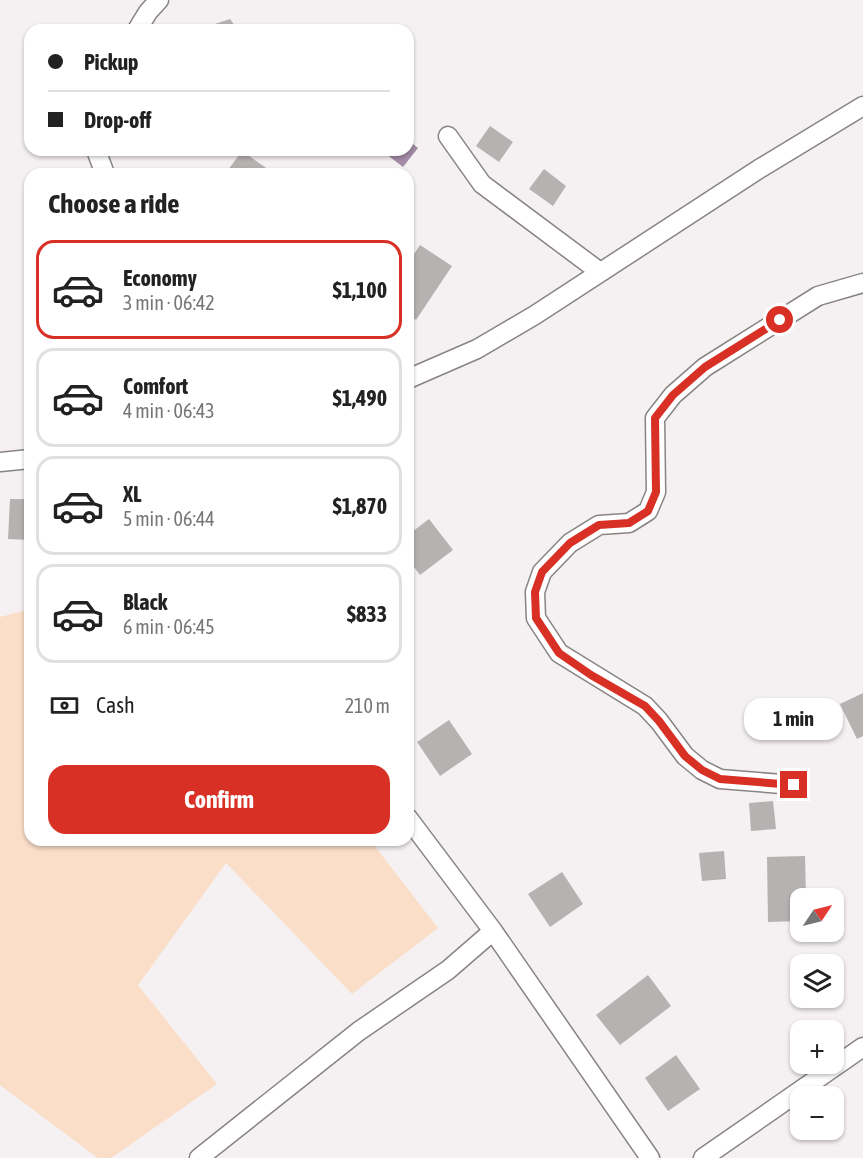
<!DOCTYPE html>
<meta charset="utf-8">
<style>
body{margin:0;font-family:"Asap Condensed",sans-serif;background:#f6f6f6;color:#222;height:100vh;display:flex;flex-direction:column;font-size:22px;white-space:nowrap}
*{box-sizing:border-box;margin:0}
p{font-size:20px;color:#767676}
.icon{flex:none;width:33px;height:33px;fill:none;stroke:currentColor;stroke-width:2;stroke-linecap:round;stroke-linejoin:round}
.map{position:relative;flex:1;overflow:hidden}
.drawer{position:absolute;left:24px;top:168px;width:390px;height:678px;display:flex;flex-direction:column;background:#fff;border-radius:18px;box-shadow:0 2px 4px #0004}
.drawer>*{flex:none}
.guide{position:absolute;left:24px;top:24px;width:390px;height:132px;border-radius:18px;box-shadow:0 2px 4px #0004;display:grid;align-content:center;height:132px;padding:0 24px;background:#fff}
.needle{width:39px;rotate:55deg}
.controls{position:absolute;left:790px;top:888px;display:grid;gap:12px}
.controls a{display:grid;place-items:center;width:54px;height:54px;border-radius:12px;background:#fff;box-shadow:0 2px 4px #0004;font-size:30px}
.end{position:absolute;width:27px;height:27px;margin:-14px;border:8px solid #d93025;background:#fff;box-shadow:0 0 0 3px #fff}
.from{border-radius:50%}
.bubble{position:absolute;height:42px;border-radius:18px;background:#fff;box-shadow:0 2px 4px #0004;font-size:20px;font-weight:700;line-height:42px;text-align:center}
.guide b{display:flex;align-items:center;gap:21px;height:57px;font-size:22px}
.guide b+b{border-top:2px solid #e0e0e0}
.guide i{width:15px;height:15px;background:#222}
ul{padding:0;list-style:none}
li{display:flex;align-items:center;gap:18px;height:99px;margin:0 12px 9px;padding:0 12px;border:3px solid #e0e0e0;border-radius:18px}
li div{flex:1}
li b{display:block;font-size:22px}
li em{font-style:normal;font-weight:700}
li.on{border-color:#d93025}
li>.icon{width:54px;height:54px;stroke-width:1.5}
h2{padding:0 24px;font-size:27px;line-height:72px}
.pay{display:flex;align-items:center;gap:15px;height:66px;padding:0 24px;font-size:22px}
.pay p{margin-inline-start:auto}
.action{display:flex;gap:12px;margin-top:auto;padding:12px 24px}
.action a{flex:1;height:69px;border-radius:18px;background:#d93025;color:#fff;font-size:24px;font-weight:700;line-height:69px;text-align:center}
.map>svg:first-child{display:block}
</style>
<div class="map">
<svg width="863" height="1158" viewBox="0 0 863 1158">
<rect width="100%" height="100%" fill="#f5f0f1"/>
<path fill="#fadec8" d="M30,609v231h340l68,88 -86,66 -126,-131 -88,122 79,99 -106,74h-13l-98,-73v-468z"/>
<path fill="#a48ba7" d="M408,140l10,8 -15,19 -22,-17h27z"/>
<path fill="#b6b2b1" d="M230,19l8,11h-34l2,-3z
M490,126l23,16 -14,20 -23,-16z
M242,151l30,21 -1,2h-46z
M544,169l22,17 -13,20 -24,-17z
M420,245l32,21 -36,54 -8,-6v-51z
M10,499h20v41l-22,-1z
M429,519l24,31 -33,25 -12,-16v-24z
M863,693v43l-6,3 -17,-35z
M449,720l23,34 -32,22 -23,-34z
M773,801l3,28 -25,2 -2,-28z
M724,851l2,28 -24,2 -3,-28z
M805,856l1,42h-5v23l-33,1 -1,-65z
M562,872l21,32 -33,23 -22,-33z
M648,975l23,31 -51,39 -24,-30z
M676,1055l24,34 -32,22 -23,-33z"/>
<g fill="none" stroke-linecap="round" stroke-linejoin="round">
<g stroke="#888484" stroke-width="21">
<path id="minor" d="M137,30l11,-18 11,-12
M448,136l34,48 118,88
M96,150l9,24
M408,379l69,-30 58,-34 224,-146 104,-63
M0,462l30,-3
M794,785l-74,-6 -18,-9 -17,-14 -26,-35 -14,-15 -86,-53 -23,-35 -1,-26 7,-20 28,-29 29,-18 30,-2 19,-12 8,-19 -1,-74 18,-23 32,-28 113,-71 45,-13
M408,818l85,113 157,227
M199,1158l160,-127 89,-61 45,-39
M703,1158l160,-111"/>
</g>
<use href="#minor" stroke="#fff" stroke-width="18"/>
</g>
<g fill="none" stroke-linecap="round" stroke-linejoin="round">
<path stroke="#d93025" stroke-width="8" d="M780,320l-75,47 -32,28 -18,23 1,74 -8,19 -19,12 -30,2 -29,18 -28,29 -7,20 1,26 23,35 32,22 54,31 14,15 26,35 17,14 18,9 74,6"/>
</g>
</svg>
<div class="controls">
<a><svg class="needle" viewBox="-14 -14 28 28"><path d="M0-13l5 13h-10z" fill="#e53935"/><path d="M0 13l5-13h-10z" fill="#767676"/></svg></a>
<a><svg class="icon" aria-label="layers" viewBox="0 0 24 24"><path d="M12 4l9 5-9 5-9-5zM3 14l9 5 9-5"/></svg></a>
<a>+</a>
<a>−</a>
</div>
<i class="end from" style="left:780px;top:320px"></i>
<i class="end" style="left:794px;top:785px"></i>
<div class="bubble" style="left:744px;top:698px;width:99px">1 min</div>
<div class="guide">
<b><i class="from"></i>Pickup</b>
<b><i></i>Drop-off</b>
</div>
<section class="drawer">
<h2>Choose a ride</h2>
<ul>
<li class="on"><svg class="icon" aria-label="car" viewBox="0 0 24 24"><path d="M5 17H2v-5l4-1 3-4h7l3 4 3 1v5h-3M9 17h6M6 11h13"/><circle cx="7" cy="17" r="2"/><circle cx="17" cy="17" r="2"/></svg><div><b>Economy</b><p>3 min · 06:42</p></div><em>$1,100</em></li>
<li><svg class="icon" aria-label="car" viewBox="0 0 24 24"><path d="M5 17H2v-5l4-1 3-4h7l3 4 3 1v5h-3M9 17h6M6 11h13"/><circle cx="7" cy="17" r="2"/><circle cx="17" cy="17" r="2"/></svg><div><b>Comfort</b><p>4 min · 06:43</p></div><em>$1,490</em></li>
<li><svg class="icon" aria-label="car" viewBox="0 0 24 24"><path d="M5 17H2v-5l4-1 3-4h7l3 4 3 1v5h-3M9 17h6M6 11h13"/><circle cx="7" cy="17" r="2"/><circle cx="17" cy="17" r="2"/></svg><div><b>XL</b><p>5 min · 06:44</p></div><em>$1,870</em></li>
<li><svg class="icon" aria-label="car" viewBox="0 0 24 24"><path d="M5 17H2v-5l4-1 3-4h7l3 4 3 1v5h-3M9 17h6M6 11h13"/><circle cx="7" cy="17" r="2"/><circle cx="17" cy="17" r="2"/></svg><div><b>Black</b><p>6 min · 06:45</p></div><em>$833</em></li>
</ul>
<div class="pay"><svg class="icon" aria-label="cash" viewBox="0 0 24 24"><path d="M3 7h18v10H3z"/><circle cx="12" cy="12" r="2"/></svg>Cash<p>210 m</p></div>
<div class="action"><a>Confirm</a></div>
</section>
</div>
